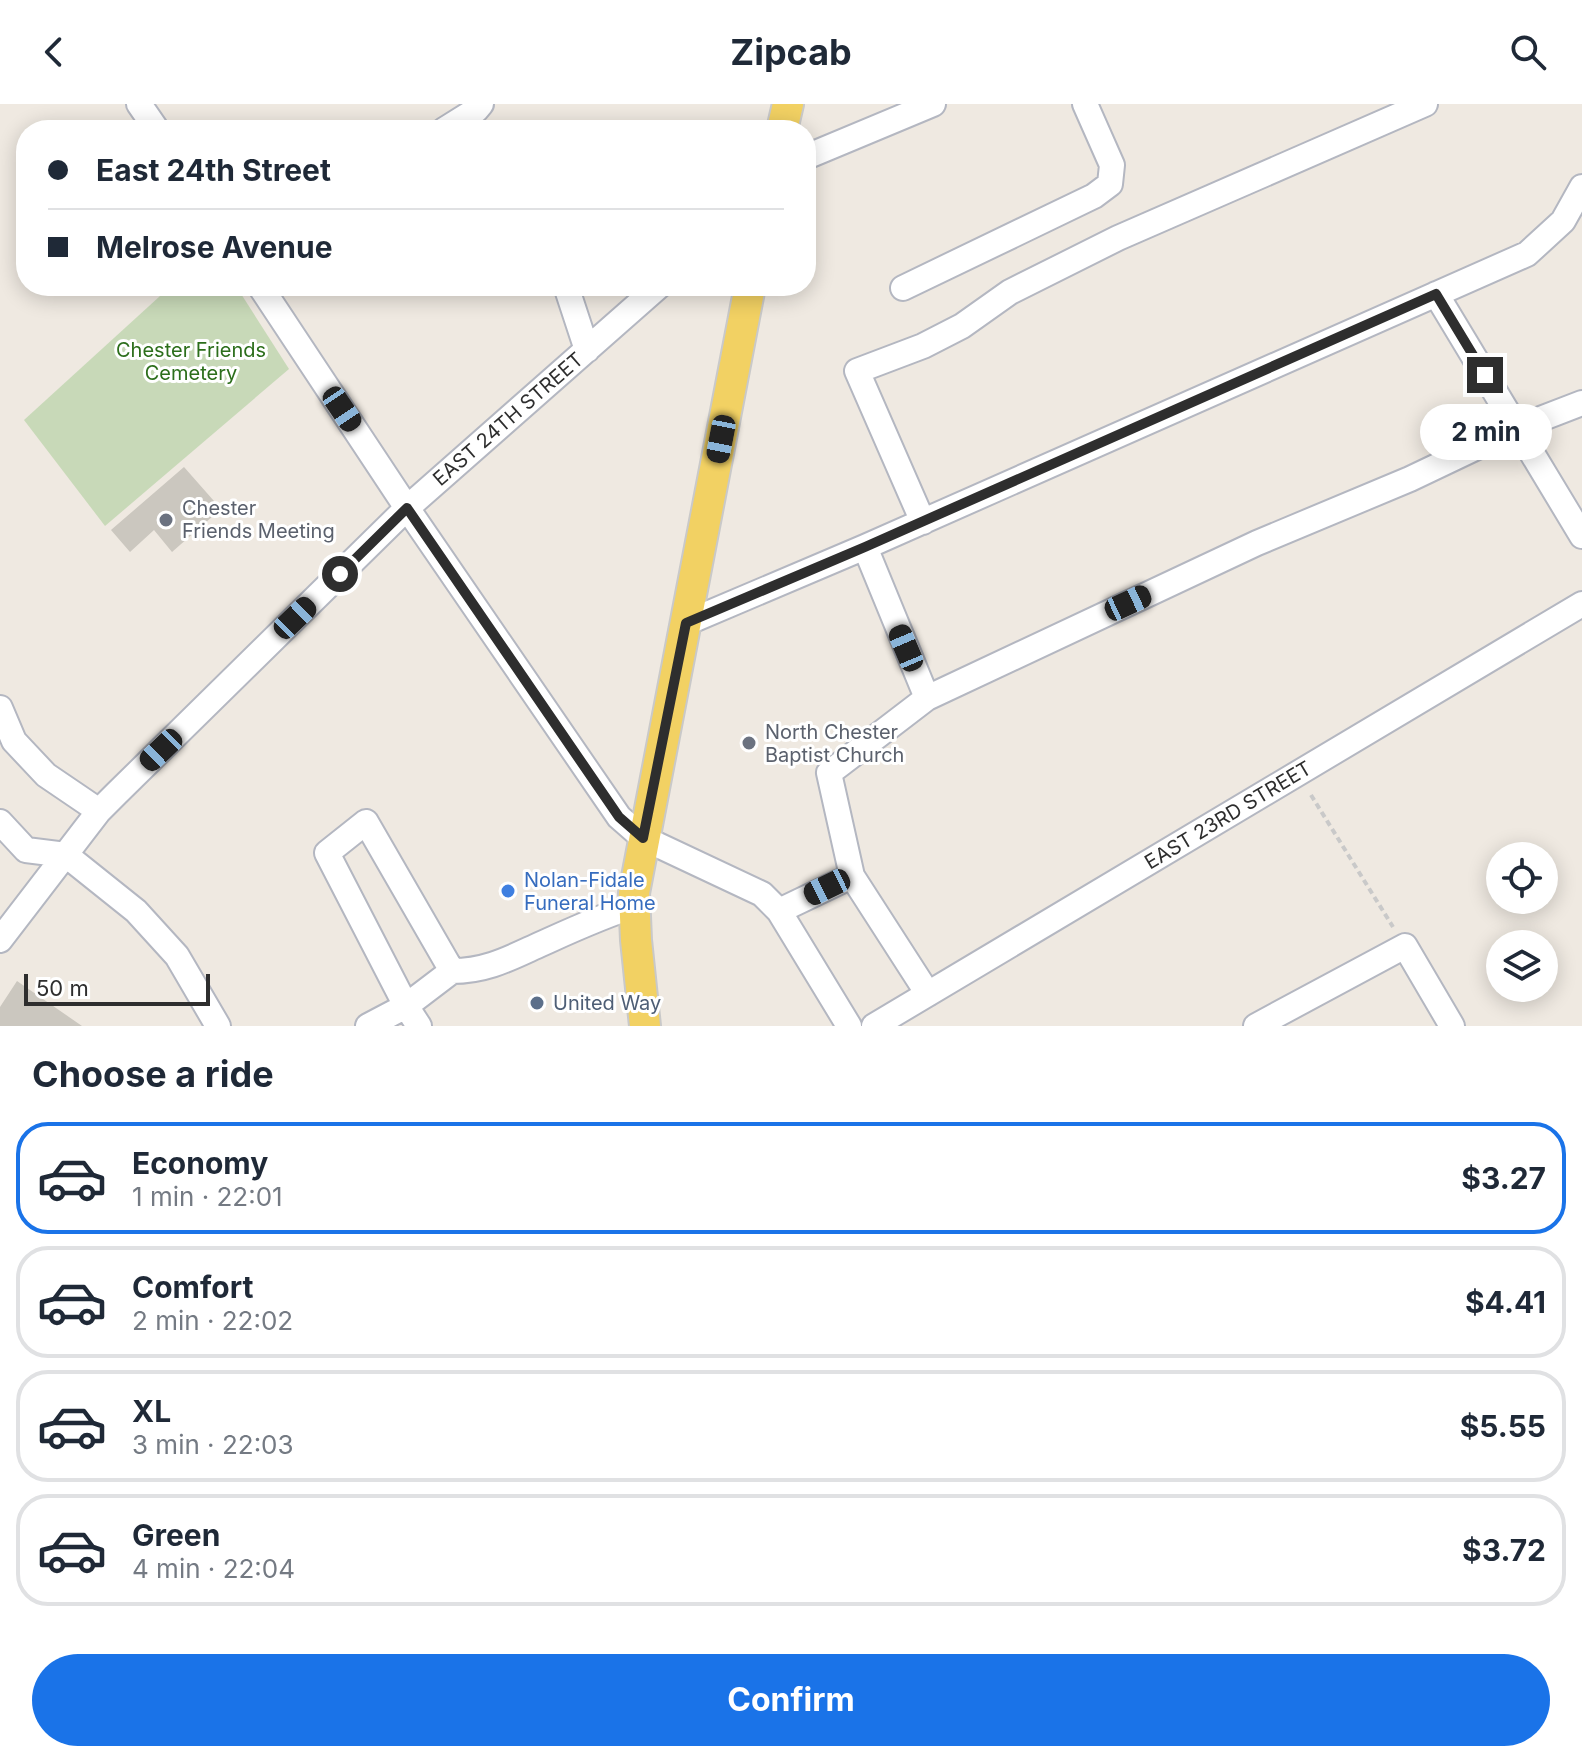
<!DOCTYPE html>
<meta charset="utf-8">
<style>
body{margin:0;font-family:Inter,sans-serif;background:#f2f2f3;color:#1f2937;height:100vh;display:flex;flex-direction:column;font-size:30px;white-space:nowrap}
*{box-sizing:border-box;margin:0}
p{font-size:26px;color:#747a83}
.icon{flex:none;width:44px;height:44px;fill:none;stroke:currentColor;stroke-width:2;stroke-linecap:round;stroke-linejoin:round}
.map{position:relative;height:922px;overflow:hidden}
.drawer{display:flex;flex-direction:column;background:#fff;flex:1}
.drawer>*{flex:none}
.guide{position:absolute;left:16px;top:16px;width:800px;height:176px;border-radius:32px;box-shadow:0 4px 20px #0003;display:grid;align-content:center;height:176px;padding:0 32px;background:#fff}
.buttons{position:absolute;left:1486px;top:738px;display:grid;gap:16px}
.buttons a{display:grid;place-items:center;width:72px;height:72px;border-radius:50%;background:#fff;box-shadow:0 4px 20px #0003;font-size:40px}
.scale{position:absolute;left:24px;bottom:20px;width:186px;box-sizing:border-box;padding-left:8px;border:4px solid #2e2e2e;border-top:0;font-size:22px;line-height:28px;white-space:nowrap;color:#2e2e2e;-webkit-text-stroke:6px #fff;paint-order:stroke}
.end{position:absolute;width:36px;height:36px;margin:-18px;border:10px solid #2e2e2e;background:#fff;box-shadow:0 0 0 4px #fff}
.from{border-radius:50%}
.bubble{position:absolute;height:56px;border-radius:28px;background:#fff;box-shadow:0 4px 20px #0003;font-size:26px;font-weight:700;line-height:56px;text-align:center}
.car{position:absolute;width:24px;height:48px;margin:-24px -12px;border-radius:10px;box-shadow:0 0 6px 2px #0007;background:linear-gradient(#222 24%,#8ab4d8 0 40%,#222 0 76%,#8ab4d8 0 86%,#222 0)}
.guide b{display:flex;align-items:center;gap:28px;height:76px;font-size:30px}
.guide b+b{border-top:2px solid #e0e1e3}
.guide i{width:20px;height:20px;background:#1f2937}
ul{padding:0;list-style:none}
li{display:flex;align-items:center;gap:24px;height:112px;margin:0 16px 12px;padding:0 16px;border:4px solid #e0e1e3;border-radius:32px}
li div{flex:1}
li b{display:block;font-size:30px}
li em{font-style:normal;font-weight:700}
li.current{border-color:#1a73e8}
li>.icon{width:72px;height:72px;stroke-width:1.5}
h2{padding:0 32px;font-size:36px;line-height:96px}
.action{display:flex;gap:16px;margin-top:auto;padding:16px 32px}
.action a{flex:1;height:92px;border-radius:48px;background:#1a73e8;color:#fff;font-size:32px;font-weight:700;line-height:92px;text-align:center}
header{display:flex;justify-content:space-between;align-items:center;height:104px;padding:0 32px;background:#fff;font-size:36px;font-weight:700}
.map>svg:first-child{display:block}
</style>
<header><svg class="icon" aria-label="back" viewBox="0 0 24 24"><path d="M15 5l-7 7 7 7"/></svg>Zipcab<svg class="icon" aria-label="search" viewBox="0 0 24 24"><circle cx="10" cy="10" r="6"/><path d="M15 15l6 6"/></svg></header>
<div class="map">
<svg width="1582" height="922" viewBox="0 0 1582 922">
<rect width="100%" height="100%" fill="#efe9e1"/>
<path fill="#c8d9b8" d="M171,182h65l53,83 -184,157 -81,-106z"/>
<path fill="#cbc7bf" d="M184,363l37,42 -49,43 -18,-22 -24,22 -19,-22z
M17,877l65,45h-82v-19z"/>
<g fill="none" stroke-linecap="round" stroke-linejoin="round">
<g stroke="#b4b7c1" stroke-width="28">
<path id="minor" d="M139,0l18,26
M444,26l32,-20 5,-6
M806,53l127,-53
M260,182l147,222 212,309 24,21 119,56 17,17 70,115
M566,182l21,64
M903,184l191,-92 16,-12 2,-19 -27,-61
M1436,190l146,242
M923,418l-66,-151 66,-25 39,-20 48,-34 108,-54 307,-134
M865,443l62,151 -98,75 23,103 76,118
M686,519l179,-76 662,-293 36,-33 19,-34
M927,594l330,-155 153,-64 107,-51 65,-25
M0,604l14,33 32,34 53,36
M0,718l26,28 40,5 70,56 41,45 41,70
M366,718l86,149 -46,35 -79,-153z
M779,807l73,-35
M0,836l99,-129 17,-17 291,-286 252,-222
M452,867c35,0 58,-13 89,-27 31,-14 61,-28 93,-38
M368,922l38,-20 13,20
M874,922l708,-422
M1256,922l149,-80 47,80"/>
</g>
<g stroke="#c9c9c9" stroke-width="34">
<path id="major" d="M782,26l6,-26
M645,922l-9,-86 -2,-47 116,-607"/>
</g>
<path stroke="#c9c9c9" stroke-width="4" stroke-dasharray="6 4" stroke-linecap="butt" d="M1311,691l82,132"/>
<use href="#minor" stroke="#fff" stroke-width="24"/>
<use href="#major" stroke="#f2d163" stroke-width="30"/>
</g>
<g fill="none" stroke-linecap="round" stroke-linejoin="round">
<path stroke="#2e2e2e" stroke-width="10" d="M340,470l67,-66 212,309 24,21 43,-215 179,-76 571,-253 49,81"/>
</g>
<g fill="#6b7280" stroke="#fff" stroke-width="3">
<circle cx="166" cy="416" r="8"/>
<circle cx="749" cy="639" r="8"/>
</g>
<circle fill="#3f7fe0" stroke="#fff" stroke-width="3" cx="508" cy="787" r="8"/>
<circle fill="#5c6f8a" stroke="#fff" stroke-width="3" cx="537" cy="899" r="8"/>
<g text-anchor="middle" dominant-baseline="central" stroke-width="6" stroke-linejoin="round" paint-order="stroke">
<g font-size="20" fill="#2c6e1b" stroke="#fff">
<text x="191" y="246">Chester Friends<tspan x="191" dy="23">Cemetery</tspan></text>
</g>
<g font-size="20" fill="#2e2e2e" stroke="#fff">
<text transform="translate(508 315) rotate(-41)">EAST 24TH STREET</text>
<text transform="translate(1228 711) rotate(-31)">EAST 23RD STREET</text>
</g>
<g font-size="20" fill="#5b616d" stroke="#fff" text-anchor="start">
<text x="182" y="404">Chester<tspan x="182" dy="23">Friends Meeting</tspan></text>
<text x="765" y="628">North Chester<tspan x="765" dy="23">Baptist Church</tspan></text>
</g>
<g font-size="20" fill="#366cbe" stroke="#fff" text-anchor="start">
<text x="524" y="776">Nolan-Fidale<tspan x="524" dy="23">Funeral Home</tspan></text>
</g>
<g font-size="20" fill="#4e5e75" stroke="#fff" text-anchor="start">
<text x="553" y="899">United Way</text>
</g>
</g>
</svg>
<div class="buttons">
<a><svg class="icon" aria-label="locate" viewBox="0 0 24 24"><circle cx="12" cy="12" r="6"/><path d="M12 2v4M12 18v4M2 12h4M18 12h4"/></svg></a>
<a><svg class="icon" aria-label="layers" viewBox="0 0 24 24"><path d="M12 4l9 5-9 5-9-5zM3 14l9 5 9-5"/></svg></a>
</div>
<div class="scale">50 m</div>
<i class="end from" style="left:340px;top:470px"></i>
<i class="end" style="left:1485px;top:271px"></i>
<div class="bubble" style="left:1420px;top:300px;width:132px">2 min</div>
<i class="car" style="left:342px;top:305px;rotate:146deg"></i>
<i class="car" style="left:721px;top:335px;rotate:191deg"></i>
<i class="car" style="left:1128px;top:499px;rotate:65deg"></i>
<i class="car" style="left:295px;top:514px;rotate:46deg"></i>
<i class="car" style="left:906px;top:544px;rotate:337deg"></i>
<i class="car" style="left:161px;top:646px;rotate:226deg"></i>
<i class="car" style="left:827px;top:783px;rotate:244deg"></i>
<div class="guide">
<b><i class="from"></i>East 24th Street</b>
<b><i></i>Melrose Avenue</b>
</div>
</div>
<section class="drawer">
<h2>Choose a ride</h2>
<ul>
<li class="current"><svg class="icon" aria-label="car" viewBox="0 0 24 24"><path d="M5 17H2v-5l4-1 3-4h7l3 4 3 1v5h-3M9 17h6M6 11h13"/><circle cx="7" cy="17" r="2"/><circle cx="17" cy="17" r="2"/></svg><div><b>Economy</b><p>1 min · 22:01</p></div><em>$3.27</em></li>
<li><svg class="icon" aria-label="car" viewBox="0 0 24 24"><path d="M5 17H2v-5l4-1 3-4h7l3 4 3 1v5h-3M9 17h6M6 11h13"/><circle cx="7" cy="17" r="2"/><circle cx="17" cy="17" r="2"/></svg><div><b>Comfort</b><p>2 min · 22:02</p></div><em>$4.41</em></li>
<li><svg class="icon" aria-label="car" viewBox="0 0 24 24"><path d="M5 17H2v-5l4-1 3-4h7l3 4 3 1v5h-3M9 17h6M6 11h13"/><circle cx="7" cy="17" r="2"/><circle cx="17" cy="17" r="2"/></svg><div><b>XL</b><p>3 min · 22:03</p></div><em>$5.55</em></li>
<li><svg class="icon" aria-label="car" viewBox="0 0 24 24"><path d="M5 17H2v-5l4-1 3-4h7l3 4 3 1v5h-3M9 17h6M6 11h13"/><circle cx="7" cy="17" r="2"/><circle cx="17" cy="17" r="2"/></svg><div><b>Green</b><p>4 min · 22:04</p></div><em>$3.72</em></li>
</ul>
<div class="action"><a>Confirm</a></div>
</section>
